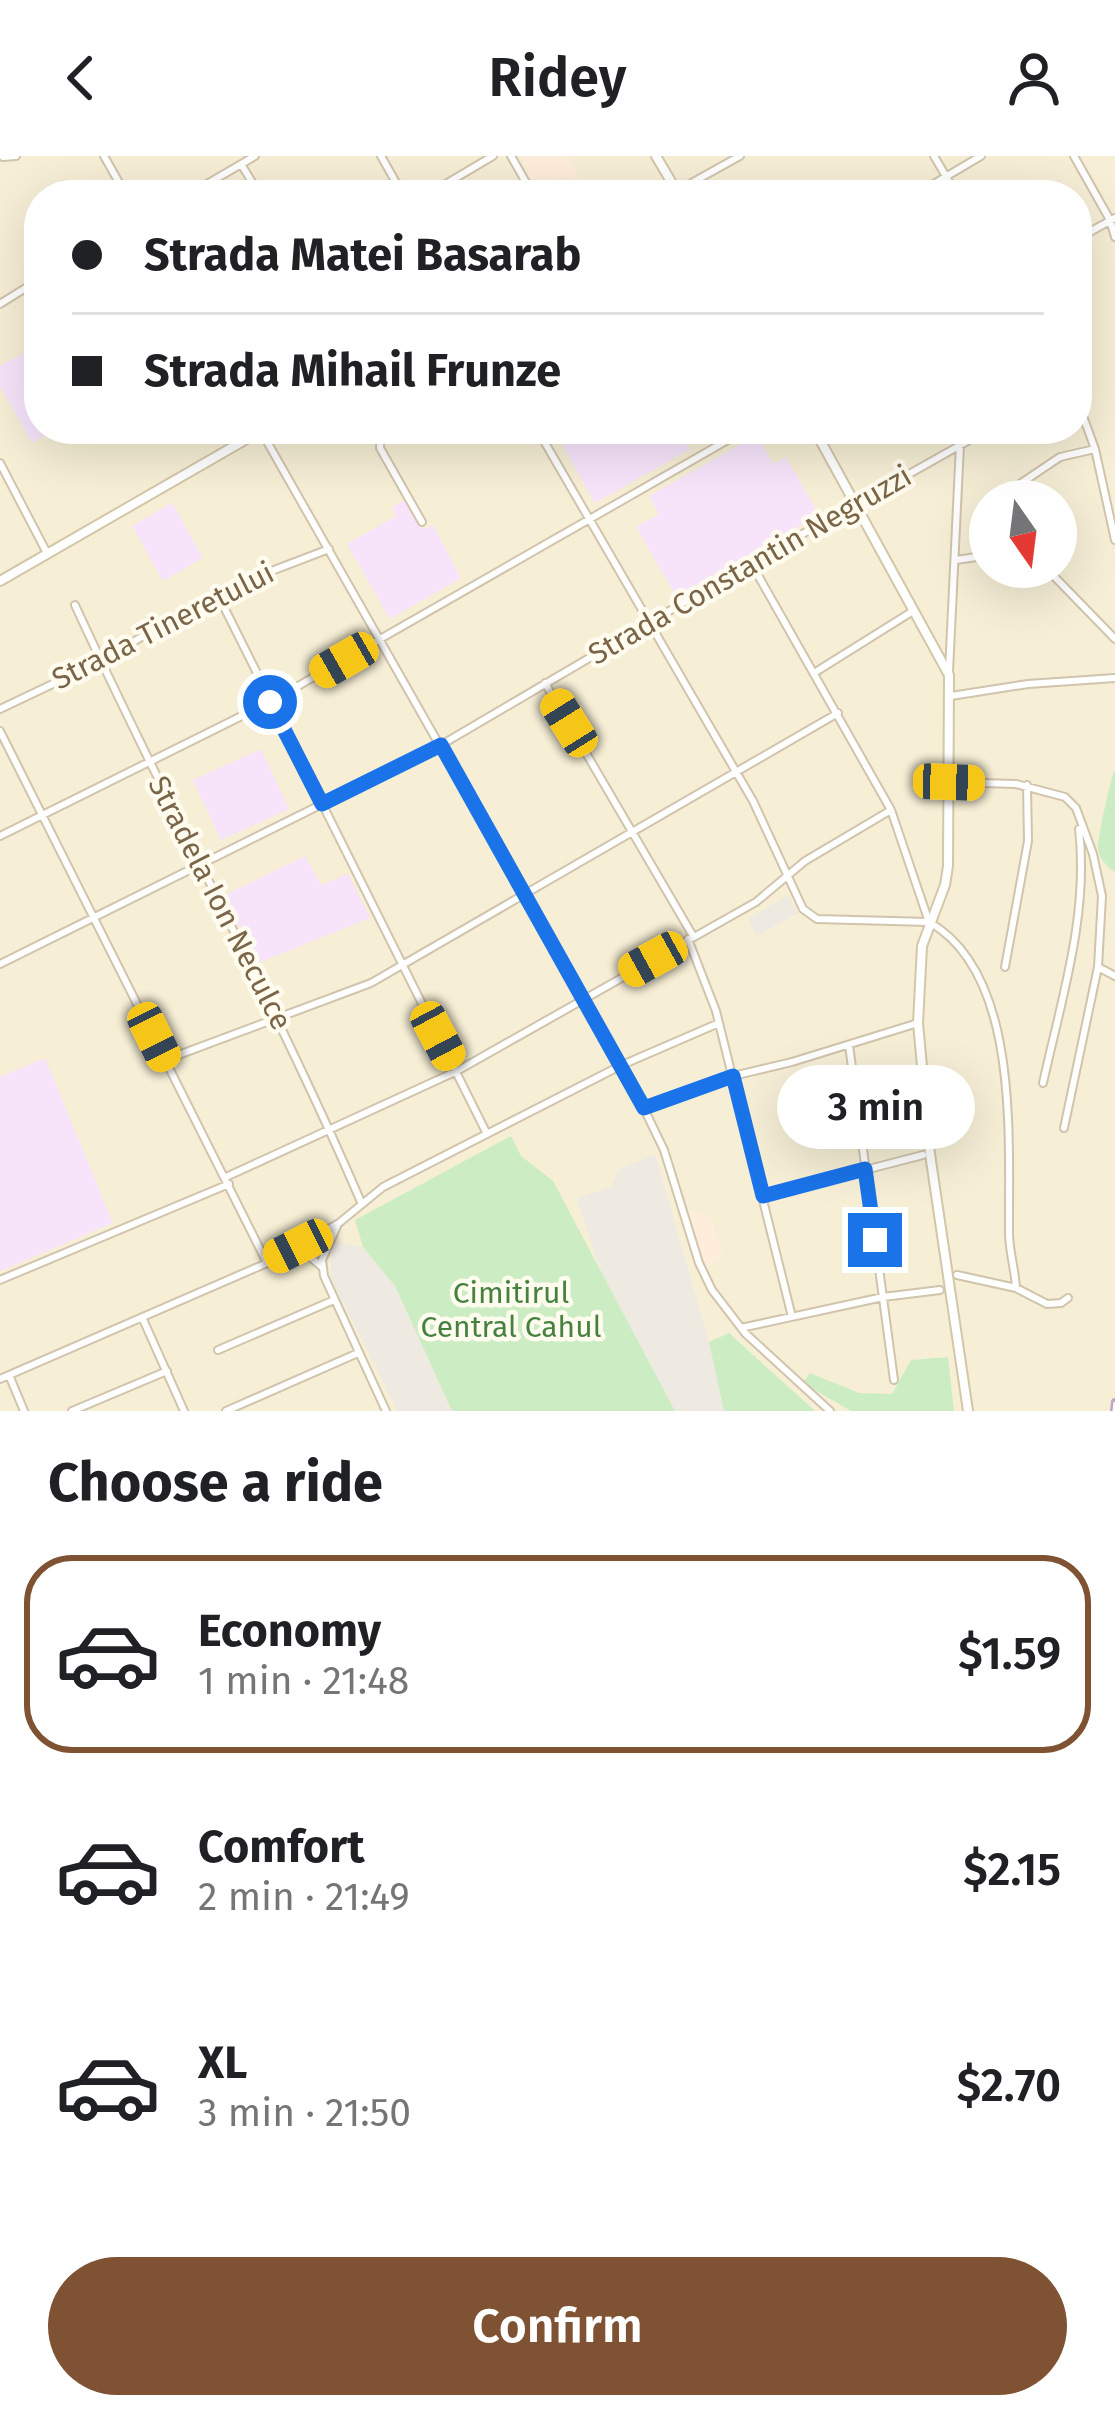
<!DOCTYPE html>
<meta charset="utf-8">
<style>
body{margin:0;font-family:"Fira Sans",sans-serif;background:#f6f6f6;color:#202124;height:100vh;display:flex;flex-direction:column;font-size:45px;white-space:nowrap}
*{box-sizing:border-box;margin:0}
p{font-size:39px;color:#757577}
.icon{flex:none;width:66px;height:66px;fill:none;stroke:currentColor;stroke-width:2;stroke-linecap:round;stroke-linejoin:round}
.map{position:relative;height:1255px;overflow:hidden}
.side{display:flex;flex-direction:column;background:#fff;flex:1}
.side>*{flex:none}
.banner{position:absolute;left:24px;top:24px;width:1068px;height:264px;border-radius:48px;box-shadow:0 12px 48px #0002;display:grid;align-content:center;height:264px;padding:0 48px;background:#fff}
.needle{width:78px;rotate:166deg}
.controls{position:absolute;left:969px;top:324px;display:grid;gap:24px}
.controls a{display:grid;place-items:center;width:108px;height:108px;border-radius:50%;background:#fff;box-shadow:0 12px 48px #0002;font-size:60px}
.end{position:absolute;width:54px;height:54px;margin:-27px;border:15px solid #1a73e8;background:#fff;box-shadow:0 0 0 6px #fff}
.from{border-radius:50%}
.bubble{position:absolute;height:84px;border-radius:42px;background:#fff;box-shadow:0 12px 48px #0002;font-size:39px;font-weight:600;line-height:84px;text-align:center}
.car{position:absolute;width:36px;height:72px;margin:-36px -18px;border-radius:15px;box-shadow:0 0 9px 3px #0007;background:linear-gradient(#f5c518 24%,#345 0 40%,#f5c518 0 76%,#345 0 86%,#f5c518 0)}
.banner b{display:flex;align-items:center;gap:42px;height:114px;font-size:45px}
.banner b+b{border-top:3px solid #e0e0e0}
.banner i{width:30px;height:30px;background:#202124}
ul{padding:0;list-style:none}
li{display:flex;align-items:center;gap:36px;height:198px;margin:0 24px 18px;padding:0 24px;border:6px solid transparent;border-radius:48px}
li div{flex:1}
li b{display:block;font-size:45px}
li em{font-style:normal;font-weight:600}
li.on{border-color:#7e5233}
li>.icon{width:108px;height:108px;stroke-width:1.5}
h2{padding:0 48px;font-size:54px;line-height:144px}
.primary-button{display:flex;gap:24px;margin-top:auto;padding:24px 48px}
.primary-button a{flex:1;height:138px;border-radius:72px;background:#7e5233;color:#fff;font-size:48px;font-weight:600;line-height:138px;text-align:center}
header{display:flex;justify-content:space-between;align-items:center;height:156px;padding:0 48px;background:#fff;font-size:54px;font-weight:600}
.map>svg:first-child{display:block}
</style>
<header><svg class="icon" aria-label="back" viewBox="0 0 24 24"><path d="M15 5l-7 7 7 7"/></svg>Ridey<svg class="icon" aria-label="person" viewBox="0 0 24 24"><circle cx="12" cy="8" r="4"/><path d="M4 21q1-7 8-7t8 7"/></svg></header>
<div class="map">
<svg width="1115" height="1255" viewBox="0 0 1115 1255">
<rect width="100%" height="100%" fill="#fefae8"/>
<path fill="#f6eed5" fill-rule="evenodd" d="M0,0h1115v1255h-1115zM39,39h1038v234h-1038zM990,345h66v66h-66z"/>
<path fill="#ffeddb" d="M519,0h49l12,23 -9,4 -5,-8 -28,15z
M683,1053l28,7 12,39 -19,15z"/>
<path fill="#eeeae1" d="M788,739l10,18 -41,23 -9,-17z
M655,998l67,233 2,24h-49l-73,-136 -25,-77 35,-12 6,-16z
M333,1085l30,6 32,39 57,125h-54l-68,-134z"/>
<path fill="#f7e4fb" d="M39,189v84h18l-25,14 -32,-57v-20z
M572,273h107l11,20 -95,54 -37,-66z
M757,279l16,29 13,-7 33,58 -143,81 -40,-69 23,-13 -10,-18z
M405,344l19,29 9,-4 28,53 -71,41 -43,-75 49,-28 -4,-9z
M172,347l31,55 -40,23 -31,-55z
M261,593l28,60 -68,31 -28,-60z
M305,700l16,29 27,-11 22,44 -112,45 -35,-67z
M45,902l68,165 -113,48v-194z"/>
<path fill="#ccedc4" d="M1115,613v103c-8,-5 -16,-13 -17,-24 -1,-9 13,-70 17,-79z
M511,980l10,20 32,25 122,230h-223l-57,-125 -32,-39 -8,-27z
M729,1177l86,78h-91l-15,-69z
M948,1201l6,54h-103l-48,-28 7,-10 49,20 33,1 19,-34z"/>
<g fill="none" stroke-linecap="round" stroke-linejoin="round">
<g stroke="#d1c4ac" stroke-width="10">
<path id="street" d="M104,0l22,39
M381,0l22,39
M511,0l22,39
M934,0l23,39
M1074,0l36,64 5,17
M3,1l13,-1
M241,8l19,31
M677,35l63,-35
M188,39l67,-39
M427,39l66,-39
M915,39l66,-39
M1077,83l38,-21
M0,148l32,-20
M1077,244l18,49 20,91
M381,273l-1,19 42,74
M537,273l216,372 50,108 14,10 112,3c92,52 79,220 80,311 0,18 6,36 7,55
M261,275l371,653 32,66 35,113 13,27 33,43 85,78
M0,307l47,90
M996,344l64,-43 35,-8
M956,404l34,-5
M751,407l140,247 38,112
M1045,411l70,72
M222,447l265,531
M75,449c92,201 199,395 286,597
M949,515l11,-226 -9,-16
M814,517l99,-62
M545,527l148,253
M951,540l77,-12 87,-6
M0,553l101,-48 98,-58 14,-4 9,4 26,-23 81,-31
M0,575l267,532
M949,626l67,2 49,13 11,11 17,46 9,42 -4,71 -34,161
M0,680l270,-134 477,-273
M688,783l28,72 76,306
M0,808l441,-219 310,-182 238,-134
M1005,811l23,-126 -1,-56
M1098,811l17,9
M849,889l45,335
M165,904l206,-77 467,-270
M1043,927c18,-82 46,-169 36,-254
M644,952l89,-32 59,-14 126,-39
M226,1021l231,-106 299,-169 49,-41 86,-51
M764,1040l159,-41
M337,1070l-15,34 2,16 62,135
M298,1091l24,20
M957,1119l59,13 31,16 14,-1 7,-5
M0,1124l229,-96
M142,1161l42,94
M741,1172l142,-31 57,-7
M218,1194l116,-50
M9,1219l15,36
M0,1223l267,-116 72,-40 44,-36 239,-122 97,-42
M72,1255l95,-40
M226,1255l132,-58"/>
</g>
<g stroke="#d4c6a9" stroke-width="12">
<path id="secondary" d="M656,0l23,39
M814,273l135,246 -1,191 -3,19 -23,61 -4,77 12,131 38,257
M0,425l264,-152"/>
</g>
<use href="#street" stroke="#fff" stroke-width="6"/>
<use href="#secondary" stroke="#fff" stroke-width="8"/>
<g stroke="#c0a4ca" stroke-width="8">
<path id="rail" d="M1114,1255l1,-9"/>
</g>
<use href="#rail" stroke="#fffcef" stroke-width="3" stroke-dasharray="9" stroke-linecap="butt"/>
</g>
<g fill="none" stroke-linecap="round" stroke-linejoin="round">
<path stroke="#1a73e8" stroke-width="15" d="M270,546l52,102 119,-59 203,363 89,-32 30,120 102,-27 10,71"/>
</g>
<g text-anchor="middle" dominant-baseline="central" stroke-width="9" stroke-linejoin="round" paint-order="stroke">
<g font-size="30" fill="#7a6549" stroke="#fffcef">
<text transform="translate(750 409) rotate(-30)">Strada Constantin Negruzzi</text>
<text transform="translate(163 470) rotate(-27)">Strada Tineretului</text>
<text transform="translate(220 747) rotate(63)">Stradela Ion Neculce</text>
</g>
<g font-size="30" fill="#458240" stroke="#fffcef">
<text x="511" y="1137">Cimitirul<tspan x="511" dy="34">Central Cahul</tspan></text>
</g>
</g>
</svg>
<div class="controls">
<a><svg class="needle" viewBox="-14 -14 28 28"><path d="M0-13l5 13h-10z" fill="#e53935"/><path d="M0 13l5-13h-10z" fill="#757577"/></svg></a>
</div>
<i class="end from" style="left:270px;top:546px"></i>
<i class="end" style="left:875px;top:1084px"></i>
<div class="bubble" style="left:777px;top:909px;width:198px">3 min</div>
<i class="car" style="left:344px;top:504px;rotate:240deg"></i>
<i class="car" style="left:569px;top:567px;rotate:328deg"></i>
<i class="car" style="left:949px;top:626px;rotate:92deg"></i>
<i class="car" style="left:653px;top:803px;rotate:241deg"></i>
<i class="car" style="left:438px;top:880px;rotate:152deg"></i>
<i class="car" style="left:154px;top:881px;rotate:154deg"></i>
<i class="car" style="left:298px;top:1090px;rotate:243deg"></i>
<div class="banner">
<b><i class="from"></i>Strada Matei Basarab</b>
<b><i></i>Strada Mihail Frunze</b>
</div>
</div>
<section class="side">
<h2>Choose a ride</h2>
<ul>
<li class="on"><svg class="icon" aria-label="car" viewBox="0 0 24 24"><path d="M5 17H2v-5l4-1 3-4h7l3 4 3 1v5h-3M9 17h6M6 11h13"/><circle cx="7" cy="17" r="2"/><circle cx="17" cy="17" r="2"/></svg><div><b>Economy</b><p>1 min · 21:48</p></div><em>$1.59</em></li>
<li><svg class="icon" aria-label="car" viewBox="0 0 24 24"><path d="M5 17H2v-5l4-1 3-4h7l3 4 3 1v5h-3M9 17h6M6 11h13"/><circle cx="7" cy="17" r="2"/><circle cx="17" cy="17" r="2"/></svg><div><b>Comfort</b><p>2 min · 21:49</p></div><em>$2.15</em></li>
<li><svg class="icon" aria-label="car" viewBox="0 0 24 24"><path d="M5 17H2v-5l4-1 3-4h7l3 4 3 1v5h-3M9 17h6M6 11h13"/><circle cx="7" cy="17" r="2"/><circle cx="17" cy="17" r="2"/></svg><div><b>XL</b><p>3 min · 21:50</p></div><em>$2.70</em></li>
</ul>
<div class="primary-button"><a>Confirm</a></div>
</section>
